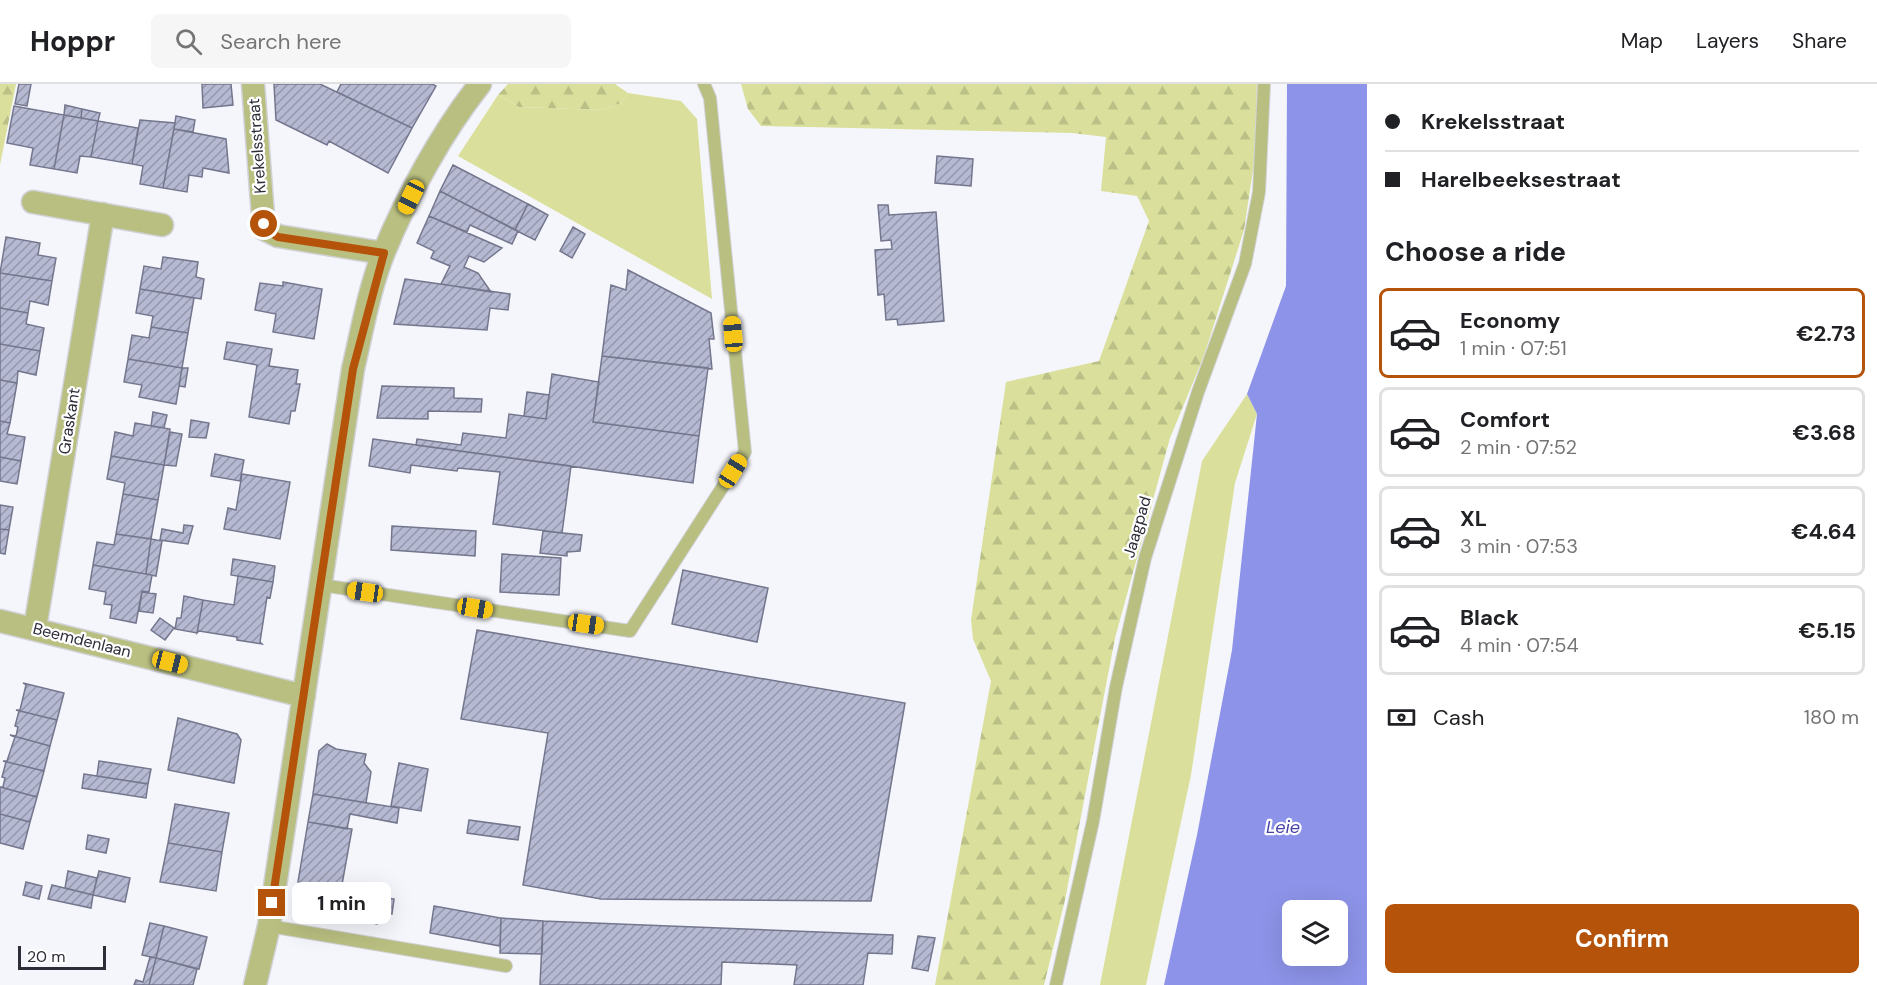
<!DOCTYPE html>
<meta charset="utf-8">
<style>
body{margin:0;font-family:"DM Sans",sans-serif;background:#f6f6f6;color:#202124;height:100vh;display:flex;flex-direction:column;font-size:22px;white-space:nowrap}
*{box-sizing:border-box;margin:0}
p{font-size:20px;color:#757577}
.icon{flex:none;width:33px;height:33px;fill:none;stroke:currentColor;stroke-width:2;stroke-linecap:round;stroke-linejoin:round}
.map{position:relative;flex:1;overflow:hidden}
.details{display:flex;flex-direction:column;background:#fff;width:510px}
.details>*{flex:none}
.top-card{display:grid;align-content:center;height:132px;padding:0 18px;background:#fff}
.fabs{position:absolute;left:1282px;top:816px;display:grid;gap:12px}
.fabs a{display:grid;place-items:center;width:66px;height:66px;border-radius:9px;background:#fff;box-shadow:0 6px 24px #0002;font-size:30px}
.scale{position:absolute;left:18px;bottom:15px;width:88px;box-sizing:border-box;padding-left:6px;border:3px solid #2c2d37;border-top:0;font-size:16px;line-height:21px;white-space:nowrap;color:#2c2d37;-webkit-text-stroke:4px #fff;paint-order:stroke}
.end{position:absolute;width:27px;height:27px;margin:-14px;border:8px solid #b45309;background:#fff;box-shadow:0 0 0 3px #fff}
.from{border-radius:50%}
.bubble{position:absolute;height:42px;border-radius:9px;background:#fff;box-shadow:0 6px 24px #0002;font-size:20px;font-weight:700;line-height:42px;text-align:center}
.car{position:absolute;width:18px;height:36px;margin:-18px -9px;border-radius:8px;box-shadow:0 0 4px 2px #0007;background:linear-gradient(#f5c518 24%,#345 0 40%,#f5c518 0 76%,#345 0 86%,#f5c518 0)}
.top-card b{display:flex;align-items:center;gap:21px;height:57px;font-size:22px}
.top-card b+b{border-top:2px solid #e0e0e0}
.top-card i{width:15px;height:15px;background:#202124}
ul{padding:0;list-style:none}
li{display:flex;align-items:center;gap:18px;height:90px;margin:0 12px 9px;padding:0 6px;border:3px solid #e0e0e0;border-radius:9px}
li div{flex:1}
li b{display:block;font-size:22px}
li em{font-style:normal;font-weight:700}
li.active{border-color:#b45309}
li>.icon{width:54px;height:54px;stroke-width:1.5}
h2{padding:0 18px;font-size:27px;line-height:72px}
.pay{display:flex;align-items:center;gap:15px;height:66px;padding:0 18px;font-size:22px}
.pay p{margin-inline-start:auto}
.action{display:flex;gap:12px;margin-top:auto;padding:12px 18px}
.action a{flex:1;height:69px;border-radius:9px;background:#b45309;color:#fff;font-size:24px;font-weight:700;line-height:69px;text-align:center}
header{display:flex;align-items:center;gap:36px;box-sizing:border-box;height:84px;padding:0 30px;background:#fff;border-bottom:2px solid #e0e0e0}
header strong{font-size:28px}
nav{display:flex;gap:33px;margin-inline-start:auto;font-size:21px}
.search{width:420px;height:54px;background:#f6f6f6;display:flex;align-items:center;gap:15px;box-sizing:border-box;padding:0 21px;border-radius:9px;color:#757577;font-size:22px}
main{display:flex;flex:1;min-height:0}
.map>svg:first-child{display:block}
</style>
<header>
<strong>Hoppr</strong>
<div class="search"><svg class="icon" aria-label="search" viewBox="0 0 24 24"><circle cx="10" cy="10" r="6"/><path d="M15 15l6 6"/></svg>Search here</div>
<nav><a>Map</a><a>Layers</a><a>Share</a></nav>
</header>
<main>
<div class="map">
<svg width="1367" height="901" viewBox="0 0 1367 901">
<defs>
<pattern id="forest-firs" width="22" height="20" patternUnits="userSpaceOnUse" patternTransform="scale(1.5)"><rect width="22" height="20" fill="#dae09c"/><path d="M5 1l3.5 6h-7zM16 11l3.5 6h-7z" fill="#bbc087"/></pattern>
<pattern id="building-hatch" width="6" height="6" patternUnits="userSpaceOnUse" patternTransform="scale(1.5)"><rect width="6" height="6" fill="#b6b9d2"/><path d="M-1 1l2-2M0 6l6-6M5 7l2-2" fill="none" stroke="#9497ab"/></pattern>
</defs>
<rect width="100%" height="100%" fill="#f5f6fb"/>
<path fill="#dae09c" d="M628,9l53,8 16,18 15,180 -254,-143 40,-61 21,12 83,3 19,-7z
M1247,310l10,20 -22,69 -44,292 -45,210h-46l102,-524z"/>
<path fill="url(#forest-firs)" d="M0,0h16l-16,81z
M508,0h107l13,9 -7,10 -19,7 -83,-3 -21,-12z
M741,0h516l-2,73 -11,73 -40,126 -34,82 -55,200 -50,262 -21,85h-109l56,-304 -18,-42 -2,-19 35,-238 93,-21 50,-140 -12,-25 -36,-5 5,-54 -34,-4 -311,-7 -13,-17z"/>
<path fill="#8d93e8" fill-rule="evenodd" d="M1287,0h80v901h-203l33,-150 35,-185 25,-236 -10,-20 39,-108zM1293,826h45v46h-45z"/>
<path fill="url(#building-hatch)" stroke="#73768d" stroke-width="1.5" d="M19,0h12l-4,22 -12,-2z
M202,0h29l2,21 -30,3z
M274,0h46l92,44 -24,45 -59,-32 -2,4 -51,-25z
M341,0h91l4,2 -24,42 -75,-36z
M65,21l17,4 -1,9 -17,-3z
M14,22l50,9 -10,54 -24,-4 3,-17 -26,-5z
M82,25l18,4 -2,8 -17,-3z
M64,31l34,6 -7,36 -11,-1 -3,17 -23,-4z
M176,32l19,4 -2,12 -19,-3z
M140,36l35,3 -12,65 -23,-4 3,-18 -11,-2z
M98,37l40,7 -6,36 -41,-7z
M174,45l52,10 3,34 -26,-5 -1,9 -13,-2 -2,17 -24,-4z
M937,72l36,3 -2,27 -36,-3z
M453,81l75,39 -13,26 -75,-39z
M440,107l78,40 -6,13 -42,-19 -3,7 -38,-16z
M528,120l20,11 -13,25 -20,-10z
M878,121h10l1,10 47,-3 8,109 -46,4 -1,-6 -11,1 -2,-26 -6,1 -3,-45 17,-1 -1,-9 -10,1z
M429,132l73,32 -18,14 -15,-6 -5,11 14,6 13,19 -50,-8 9,-18 -19,-8 3,-7 -17,-8z
M573,143l12,7 -13,24 -12,-7z
M6,153l34,6 -2,12 18,3 -4,23 -52,-8z
M163,173l35,5 -2,15 8,2 -3,20 -61,-10 4,-23 17,3z
M628,186l83,43 3,26h-5l3,30 -110,-13 9,-71 15,5z
M0,189l52,8 -4,24 -18,-4 -2,12 -28,-5z
M405,195l105,15 -2,16 -18,-2 -3,22 -93,-6z
M283,198l39,7 -8,50 -41,-7 3,-18 -21,-4 5,-27 23,3z
M140,205l54,9 -6,35 -37,-6 2,-11 -17,-3z
M0,224l28,5 -2,11 18,4 -4,23 -40,-7z
M151,243l37,6 -6,35 -54,-9 4,-24 17,3z
M227,258l45,7 -3,17 29,4 -2,14h4l-5,27h-4l-2,13 -40,-7 8,-52 -33,-6z
M0,260l40,7 -4,24 -18,-4 -1,12 -17,-3z
M602,272l106,12 -9,68 -106,-14z
M128,275l54,9 -6,36 -37,-7 3,-12 -18,-3z
M182,284h6l-3,19 -6,-1z
M552,290l47,8 -6,40 106,14 -6,47 -277,-38 1,-6 44,6 2,-12 43,5 3,-24 37,5z
M0,296l17,3 -7,40 -10,-2z
M382,302l72,2v10l28,1 -1,13 -53,-1v8l-51,-1z
M527,308l22,3 -3,24 -22,-3z
M153,328l14,3 -3,13 -13,-2z
M191,336l18,3 -3,15 -17,-1z
M0,337l10,2 -3,11 18,3 -4,24 -21,-4z
M135,339l35,6 -6,36 -53,-9 4,-24 18,4z
M170,348l12,2 -6,32 -12,-1z
M373,355l198,27 -9,67 -69,-9 7,-52 -42,-4 -1,3 -46,-6 -1,8 -41,-7z
M215,370l29,6 -4,21 -29,-5z
M111,372l53,9 -6,35 -35,-6 2,-11 -18,-4z
M0,373l21,4 -4,23 -17,-3z
M242,390l48,8 -10,57 -56,-10 4,-21 8,2z
M123,410l35,6 -7,39 -35,-5z
M0,421l13,2 -4,23 -9,-1z
M184,441l9,1 -5,18 -28,-4 2,-11 21,4z
M392,442l84,5 -1,25 -84,-6z
M0,445l9,1 -4,24 -5,-1z
M543,447l39,4 -2,16 -13,1v4l-27,-3z
M116,450l35,5 -5,35 -53,-9 4,-23 17,3z
M151,455l11,2 -6,35 -10,-2z
M502,470l59,4 -2,37 -59,-3z
M233,475l42,7 -2,16 -42,-7z
M93,481l59,10 -3,17 -7,-1 -6,32 -26,-5 2,-13 -8,-1 2,-12 -17,-3z
M683,486l85,18 -11,54 -85,-18z
M238,492l35,6 -3,16 -3,-1 -7,45 2,2 -25,-4v-3l-38,-6 -2,2 6,-33 31,5z
M142,508l14,2 -3,19 -14,-2z
M184,512l19,4 -6,33 -22,-4 2,-11h4z
M160,534l14,10 -9,12 -14,-10z
M477,546l428,73 -34,198 -270,-2 -78,-14 25,-152 -87,-14z
M23,599l41,10 -7,27 -41,-10h4l6,-25z
M16,626l41,10 -7,26 -40,-11 6,1 2,-9 -3,-1 4,-15z
M178,634l59,16 4,6 -7,43 -66,-13z
M10,651l40,11 -6,25 -41,-10h4l8,-24z
M327,660l9,5 30,5 -2,9 7,9 -5,31 -53,-9 6,-43z
M3,677l41,10 -7,26 -37,-10h3l2,-9 -3,-1 4,-15z
M99,677l52,8 -3,15 -51,-8z
M399,679l29,6 -7,42 -30,-5z
M84,690l64,10 -2,14 -64,-10z
M0,703l37,10 -7,25 -30,-8z
M313,710l86,14 -2,15 -47,-9 -3,15 -39,-7z
M175,720l54,9 -7,39 -54,-9z
M0,730l30,8 -7,27 -23,-6z
M469,736l51,7 -2,13 -51,-7z
M308,738l44,7 -11,61 -43,-8z
M88,751l21,4 -3,14 -20,-4z
M168,759l54,9 -6,39 -56,-9z
M68,787l29,7 -4,17 -28,-7z
M99,787l31,7 -5,24 -32,-7z
M26,798l16,4 -3,13 -16,-4z
M298,798l96,17 -2,15 -13,-2 -2,12 -84,-15z
M52,801l41,10 -2,13 -43,-9z
M434,822l67,12 -1,28 -70,-13z
M501,834l42,3 -1,33 -42,-1z
M543,837l350,14 -1,19 -24,-1 -5,32h-69l3,-20 -75,-3 -1,23h-181z
M150,839l14,3 -8,32 -14,-3z
M164,842l43,11 -8,32 -43,-11z
M918,852l17,2 -7,33 -16,-3z
M150,873l6,1 -7,27h-15l2,-5 7,2z
M156,874l41,11 -4,16h-44z"/>
<g fill="none" stroke-linecap="round" stroke-linejoin="round">
<g stroke="#d1d2d8" stroke-width="14">
<path id="service" d="M321,501l309,46 115,-179 -35,-354 -6,-14
M269,842l237,40
M1056,901l37,-164 23,-134 29,-129 53,-166 47,-128 14,-72 5,-108"/>
</g>
<g stroke="#d1d2d8" stroke-width="25">
<path id="minor" d="M253,0l11,145 14,7 105,17
M33,118l129,23
M0,537l304,75
M35,544l68,-414
M255,901l14,-59 84,-557c9,-38 16,-80 31,-117 23,-56 58,-120 96,-168"/>
</g>
<use href="#service" stroke="#b9bf81" stroke-width="12"/>
<use href="#minor" stroke="#b9bf81" stroke-width="22"/>
</g>
<g fill="none" stroke-linecap="round" stroke-linejoin="round">
<path stroke="#b45309" stroke-width="8" d="M264,140v5l14,8 106,16 -31,116 -81,534"/>
</g>
<g text-anchor="middle" dominant-baseline="central" stroke-width="4.5" stroke-linejoin="round" paint-order="stroke">
<g font-size="16" fill="#2c2d37" stroke="#fff">
<text transform="translate(257 62) rotate(-94)">Krekelsstraat</text>
<text transform="translate(69 337) rotate(-81)">Graskant</text>
<text transform="translate(1137 443) rotate(-74)">Jaagpad</text>
<text transform="translate(82 556) rotate(14)">Beemdenlaan</text>
</g>
<g font-size="18" font-style="italic" fill="#4541a4" stroke="#fff">
<text x="1283" y="743">Leie</text>
</g>
</g>
</svg>
<div class="fabs">
<a><svg class="icon" aria-label="layers" viewBox="0 0 24 24"><path d="M12 4l9 5-9 5-9-5zM3 14l9 5 9-5"/></svg></a>
</div>
<div class="scale">20 m</div>
<i class="end from" style="left:264px;top:140px"></i>
<i class="end" style="left:272px;top:819px"></i>
<div class="bubble" style="left:292px;top:798px;width:99px">1 min</div>
<i class="car" style="left:411px;top:113px;rotate:206deg"></i>
<i class="car" style="left:733px;top:250px;rotate:355deg"></i>
<i class="car" style="left:733px;top:387px;rotate:32deg"></i>
<i class="car" style="left:365px;top:508px;rotate:278deg"></i>
<i class="car" style="left:475px;top:524px;rotate:99deg"></i>
<i class="car" style="left:586px;top:540px;rotate:98deg"></i>
<i class="car" style="left:170px;top:578px;rotate:104deg"></i>
</div>
<section class="details">
<div class="top-card">
<b><i class="from"></i>Krekelsstraat</b>
<b><i></i>Harelbeeksestraat</b>
</div>
<h2>Choose a ride</h2>
<ul>
<li class="active"><svg class="icon" aria-label="car" viewBox="0 0 24 24"><path d="M5 17H2v-5l4-1 3-4h7l3 4 3 1v5h-3M9 17h6M6 11h13"/><circle cx="7" cy="17" r="2"/><circle cx="17" cy="17" r="2"/></svg><div><b>Economy</b><p>1 min · 07:51</p></div><em>€2.73</em></li>
<li><svg class="icon" aria-label="car" viewBox="0 0 24 24"><path d="M5 17H2v-5l4-1 3-4h7l3 4 3 1v5h-3M9 17h6M6 11h13"/><circle cx="7" cy="17" r="2"/><circle cx="17" cy="17" r="2"/></svg><div><b>Comfort</b><p>2 min · 07:52</p></div><em>€3.68</em></li>
<li><svg class="icon" aria-label="car" viewBox="0 0 24 24"><path d="M5 17H2v-5l4-1 3-4h7l3 4 3 1v5h-3M9 17h6M6 11h13"/><circle cx="7" cy="17" r="2"/><circle cx="17" cy="17" r="2"/></svg><div><b>XL</b><p>3 min · 07:53</p></div><em>€4.64</em></li>
<li><svg class="icon" aria-label="car" viewBox="0 0 24 24"><path d="M5 17H2v-5l4-1 3-4h7l3 4 3 1v5h-3M9 17h6M6 11h13"/><circle cx="7" cy="17" r="2"/><circle cx="17" cy="17" r="2"/></svg><div><b>Black</b><p>4 min · 07:54</p></div><em>€5.15</em></li>
</ul>
<div class="pay"><svg class="icon" aria-label="cash" viewBox="0 0 24 24"><path d="M3 7h18v10H3z"/><circle cx="12" cy="12" r="2"/></svg>Cash<p>180 m</p></div>
<div class="action"><a>Confirm</a></div>
</section>
</main>
